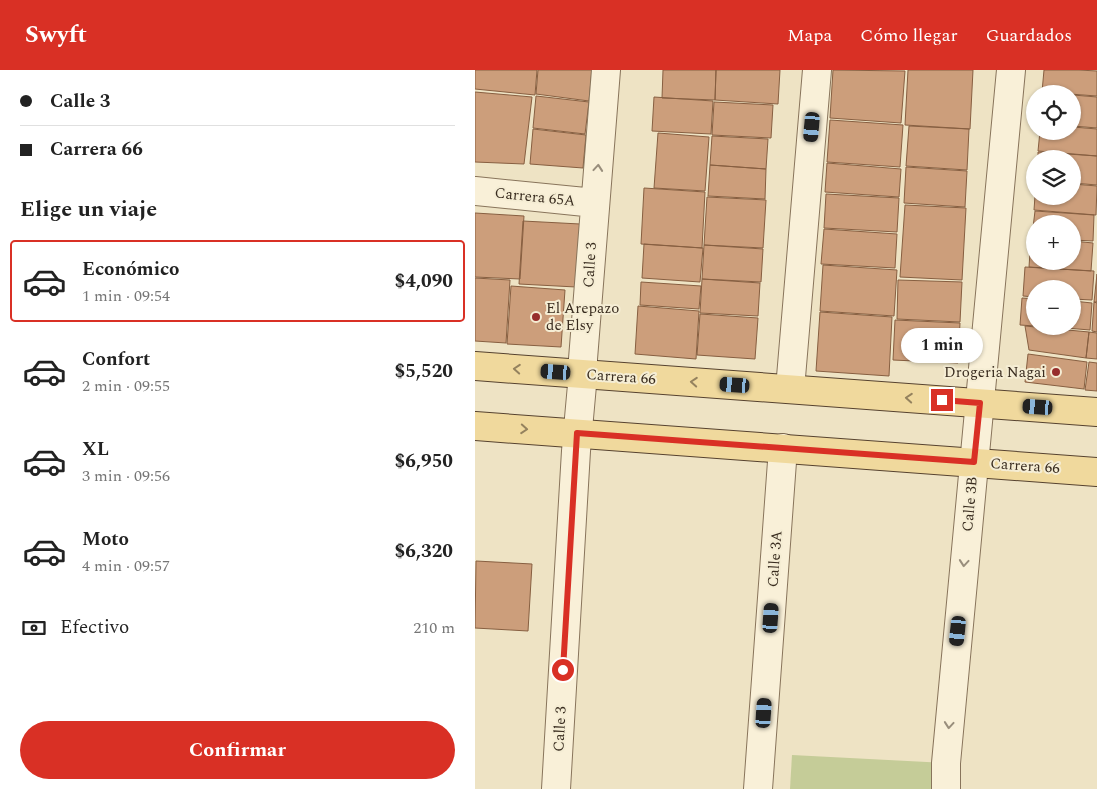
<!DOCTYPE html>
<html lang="es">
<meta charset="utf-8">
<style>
body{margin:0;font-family:Spectral,serif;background:#f2f2f2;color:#222;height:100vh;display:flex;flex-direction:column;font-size:19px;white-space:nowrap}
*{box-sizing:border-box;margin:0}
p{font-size:16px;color:#767676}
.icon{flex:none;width:28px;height:28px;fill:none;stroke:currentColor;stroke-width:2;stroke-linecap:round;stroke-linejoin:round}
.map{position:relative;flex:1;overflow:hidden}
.sheet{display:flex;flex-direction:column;background:#fff;width:475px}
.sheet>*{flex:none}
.hud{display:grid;align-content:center;height:110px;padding:0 20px;background:#fff}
.controls{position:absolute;left:551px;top:15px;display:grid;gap:10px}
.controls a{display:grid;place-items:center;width:55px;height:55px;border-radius:50%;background:#fff;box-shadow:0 1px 4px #0004;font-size:25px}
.end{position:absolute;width:22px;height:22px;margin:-11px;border:6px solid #d93025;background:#fff;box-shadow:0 0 0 2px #fff}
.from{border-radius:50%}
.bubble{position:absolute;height:35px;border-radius:18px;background:#fff;box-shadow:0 1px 4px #0004;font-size:16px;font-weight:700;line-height:35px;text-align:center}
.car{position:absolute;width:15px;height:30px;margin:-15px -8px;border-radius:6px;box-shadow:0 0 4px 1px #0007;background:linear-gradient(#222 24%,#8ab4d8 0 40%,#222 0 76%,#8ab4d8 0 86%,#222 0)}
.hud b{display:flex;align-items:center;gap:18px;height:48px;font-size:19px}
.hud b+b{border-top:1px solid #e0e0e0}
.hud i{width:12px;height:12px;background:#222}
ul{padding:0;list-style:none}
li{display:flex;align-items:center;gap:15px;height:82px;margin:0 10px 8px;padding:0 10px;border:2px solid transparent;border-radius:5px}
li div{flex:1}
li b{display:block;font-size:19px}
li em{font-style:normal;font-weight:700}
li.selected{border-color:#d93025}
li>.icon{width:45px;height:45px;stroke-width:1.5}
h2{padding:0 20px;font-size:22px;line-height:60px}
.pay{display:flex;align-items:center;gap:12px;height:55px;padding:0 20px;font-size:19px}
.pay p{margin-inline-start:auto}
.action{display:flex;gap:10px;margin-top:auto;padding:10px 20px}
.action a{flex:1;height:58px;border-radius:30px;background:#d93025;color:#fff;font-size:20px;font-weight:700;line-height:58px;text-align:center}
header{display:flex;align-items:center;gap:30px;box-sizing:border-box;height:70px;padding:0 25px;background:#d93025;color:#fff}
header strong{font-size:24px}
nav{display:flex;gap:28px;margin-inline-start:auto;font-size:18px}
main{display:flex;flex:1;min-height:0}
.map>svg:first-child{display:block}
</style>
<header>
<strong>Swyft</strong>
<nav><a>Mapa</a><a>Cómo llegar</a><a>Guardados</a></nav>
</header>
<main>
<section class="sheet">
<div class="hud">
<b><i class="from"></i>Calle 3</b>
<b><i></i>Carrera 66</b>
</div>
<h2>Elige un viaje</h2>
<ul>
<li class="selected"><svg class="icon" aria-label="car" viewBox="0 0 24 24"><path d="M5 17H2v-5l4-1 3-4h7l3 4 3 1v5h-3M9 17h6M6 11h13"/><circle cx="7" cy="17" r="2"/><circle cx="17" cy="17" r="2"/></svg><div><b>Económico</b><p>1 min · 09:54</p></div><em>$4,090</em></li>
<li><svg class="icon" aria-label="car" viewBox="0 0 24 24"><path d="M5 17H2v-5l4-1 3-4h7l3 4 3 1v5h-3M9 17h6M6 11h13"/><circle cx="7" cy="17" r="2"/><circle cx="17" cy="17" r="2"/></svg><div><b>Confort</b><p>2 min · 09:55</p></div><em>$5,520</em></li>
<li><svg class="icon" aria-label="car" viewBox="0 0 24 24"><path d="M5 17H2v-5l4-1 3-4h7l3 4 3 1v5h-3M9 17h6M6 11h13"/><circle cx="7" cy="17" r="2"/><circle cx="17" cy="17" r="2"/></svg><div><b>XL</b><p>3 min · 09:56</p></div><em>$6,950</em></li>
<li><svg class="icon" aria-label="car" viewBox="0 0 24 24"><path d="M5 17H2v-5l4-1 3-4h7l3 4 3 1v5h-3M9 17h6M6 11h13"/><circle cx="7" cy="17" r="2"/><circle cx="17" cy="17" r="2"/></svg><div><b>Moto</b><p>4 min · 09:57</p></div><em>$6,320</em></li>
</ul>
<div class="pay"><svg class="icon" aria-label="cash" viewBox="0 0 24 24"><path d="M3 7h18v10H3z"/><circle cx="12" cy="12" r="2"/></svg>Efectivo<p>210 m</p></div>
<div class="action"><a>Confirmar</a></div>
</section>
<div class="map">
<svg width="622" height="719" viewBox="0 0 622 719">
<rect width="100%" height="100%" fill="#eee3c4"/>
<path fill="#c5cc98" d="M317,685l154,8v26h-156z"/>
<path fill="#cc9e7b" stroke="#875f41" d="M0,0h62l-2,25 -60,-6z
M63,0h54l-3,31 -53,-7z
M188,0h53l-1,30 -53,-2z
M241,0h64l-2,34 -63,-4z
M358,0l72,1 -4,52 -71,-5z
M433,0h65l-3,59 -65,-4z
M569,0h35l18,1v25l-55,-4z
M0,22l57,5 -8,67 -49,-2z
M598,25l24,2v31l-24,-2z
M61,26l53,6 -4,32 -52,-6z
M179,27l59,4 -2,33 -59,-3z
M239,32l59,3 -2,33 -59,-3z
M355,50l73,5 -3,42 -73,-5z
M434,56l60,3 -2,41 -61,-4z
M598,57l24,2v27l-59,-5 2,-20h33z
M58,59l53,6 -3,33 -53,-4z
M183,63l51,4 -4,54 -51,-3z
M237,66l56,3 -2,30 -56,-4z
M563,82l59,4v29l-24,-2v-24h-35z
M352,93l74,6 -2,28 -74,-5z
M235,95l56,4 -1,30 -57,-3z
M431,97l61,4 -2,36 -61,-4z
M598,114l24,2 -1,29 -62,-5 1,-14h38z
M169,118l61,4 -3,56 -61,-4z
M351,124l73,4 -2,34 -73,-4z
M232,127l59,3 -3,48 -59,-3z
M430,135l61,3 -4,72 -62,-3z
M560,141l59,4 -1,26 -20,-1v-16h-38v13l-3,-1z
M0,143l49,3 -4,63 -45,-2z
M48,151l57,3 -4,63 -57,-3z
M349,159l73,5 -2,34 -74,-4z
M556,168l4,1v22h38v-20l20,2 -2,28 -62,-4z
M169,174l59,4 -3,34 -58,-4z
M229,175l59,4 -2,33 -59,-3z
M348,195l74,5 -3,46 -74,-5z
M550,197l69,4 -2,29 -19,-1v-10h-38v8l-12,-1z
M622,204v28h-3z
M0,208l35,2 -4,63 -31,-2z
M227,209l58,4 -2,33 -58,-3z
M423,210l64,2 -2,40 -63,-3z
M166,212l60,4 -2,23 -59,-4z
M36,216l54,4 -4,57 -54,-3z
M547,228l13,1v27l-15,-1z
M598,231l19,2 -2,27 -48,-4h31z
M619,232l3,1v29l-5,-1z
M163,236l61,5 -3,48 -61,-5z
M345,242l72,5 -3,59 -73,-5z
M225,244l58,4 -3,41 -58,-4z
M420,250l65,3 -2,40 -65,-3z
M550,256l64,6 -3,26 -57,-8z
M614,262l8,1v26l-11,-1z
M553,284l59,8 -3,27 -59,-7z
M614,292l8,1v28l-12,-1z
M1,491l56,3 -4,67 -53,-3z"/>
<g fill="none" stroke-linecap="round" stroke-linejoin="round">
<g stroke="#88745b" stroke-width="30">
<path id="minor" d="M0,121l120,12
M315,319l27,-319
M81,719l20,-338 7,-77v-15l23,-289
M283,719l25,-341
M471,719v-26l65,-693"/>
</g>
<g stroke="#56422f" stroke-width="30">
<path id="major" d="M0,296l622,46
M0,356l622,46"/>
</g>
<use href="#minor" stroke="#f9f0d8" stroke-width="28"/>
<use href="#major" stroke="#f0d99d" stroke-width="28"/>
</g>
<defs><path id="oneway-chevron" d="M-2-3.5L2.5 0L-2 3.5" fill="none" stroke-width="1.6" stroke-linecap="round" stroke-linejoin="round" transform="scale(1.25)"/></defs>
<g stroke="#998e7c">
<use href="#oneway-chevron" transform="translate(123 98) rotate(-85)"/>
<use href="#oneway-chevron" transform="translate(489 493) rotate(95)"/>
<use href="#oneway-chevron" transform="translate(474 655) rotate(95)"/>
</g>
<g stroke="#94825e">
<use href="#oneway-chevron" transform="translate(42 299) rotate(-176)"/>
<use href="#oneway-chevron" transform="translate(219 312) rotate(-176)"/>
<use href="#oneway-chevron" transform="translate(434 328) rotate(-176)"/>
<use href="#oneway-chevron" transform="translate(49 359) rotate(4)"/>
</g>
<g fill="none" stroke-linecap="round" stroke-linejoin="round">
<path stroke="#d93025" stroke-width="6" d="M88,600l14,-237 397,29 6,-59 -38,-3"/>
</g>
<g fill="#972d2b" stroke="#f5edd4" stroke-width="2">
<circle cx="61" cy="247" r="5"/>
<circle cx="581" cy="302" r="5"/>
</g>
<g text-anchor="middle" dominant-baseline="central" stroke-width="4" stroke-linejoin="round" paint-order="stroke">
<g font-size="15" fill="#392c1f" stroke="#f5edd4">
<text transform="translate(60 127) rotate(6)">Carrera 65A</text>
<text transform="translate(115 195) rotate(-86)">Calle 3</text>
<text transform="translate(146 307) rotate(4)">Carrera 66</text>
<text transform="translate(550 396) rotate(4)">Carrera 66</text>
<text transform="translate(495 434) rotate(-85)">Calle 3B</text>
<text transform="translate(300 489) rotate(-86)">Calle 3A</text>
<text transform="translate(85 659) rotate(-87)">Calle 3</text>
</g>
<g font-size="15" fill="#392c1f" stroke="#f5edd4" text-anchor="start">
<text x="71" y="238">El Arepazo<tspan x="71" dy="17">de Elsy</tspan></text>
<text x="571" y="302" text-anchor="end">Drogeria Nagai</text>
</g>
</g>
</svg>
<div class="controls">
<a><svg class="icon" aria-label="locate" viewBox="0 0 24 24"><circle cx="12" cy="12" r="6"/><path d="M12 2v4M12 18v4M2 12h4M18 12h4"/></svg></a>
<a><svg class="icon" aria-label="layers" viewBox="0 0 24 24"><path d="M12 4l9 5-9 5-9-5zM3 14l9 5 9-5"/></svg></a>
<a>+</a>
<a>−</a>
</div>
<i class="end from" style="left:88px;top:600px"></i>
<i class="end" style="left:467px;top:330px"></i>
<div class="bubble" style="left:426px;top:258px;width:82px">1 min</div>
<i class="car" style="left:337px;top:57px;rotate:185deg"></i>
<i class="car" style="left:81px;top:302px;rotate:274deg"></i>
<i class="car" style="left:260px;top:315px;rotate:274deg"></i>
<i class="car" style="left:563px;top:337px;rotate:274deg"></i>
<i class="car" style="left:296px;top:548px;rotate:4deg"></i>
<i class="car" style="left:483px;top:561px;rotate:186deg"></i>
<i class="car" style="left:289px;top:643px;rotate:4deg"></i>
</div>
</main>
